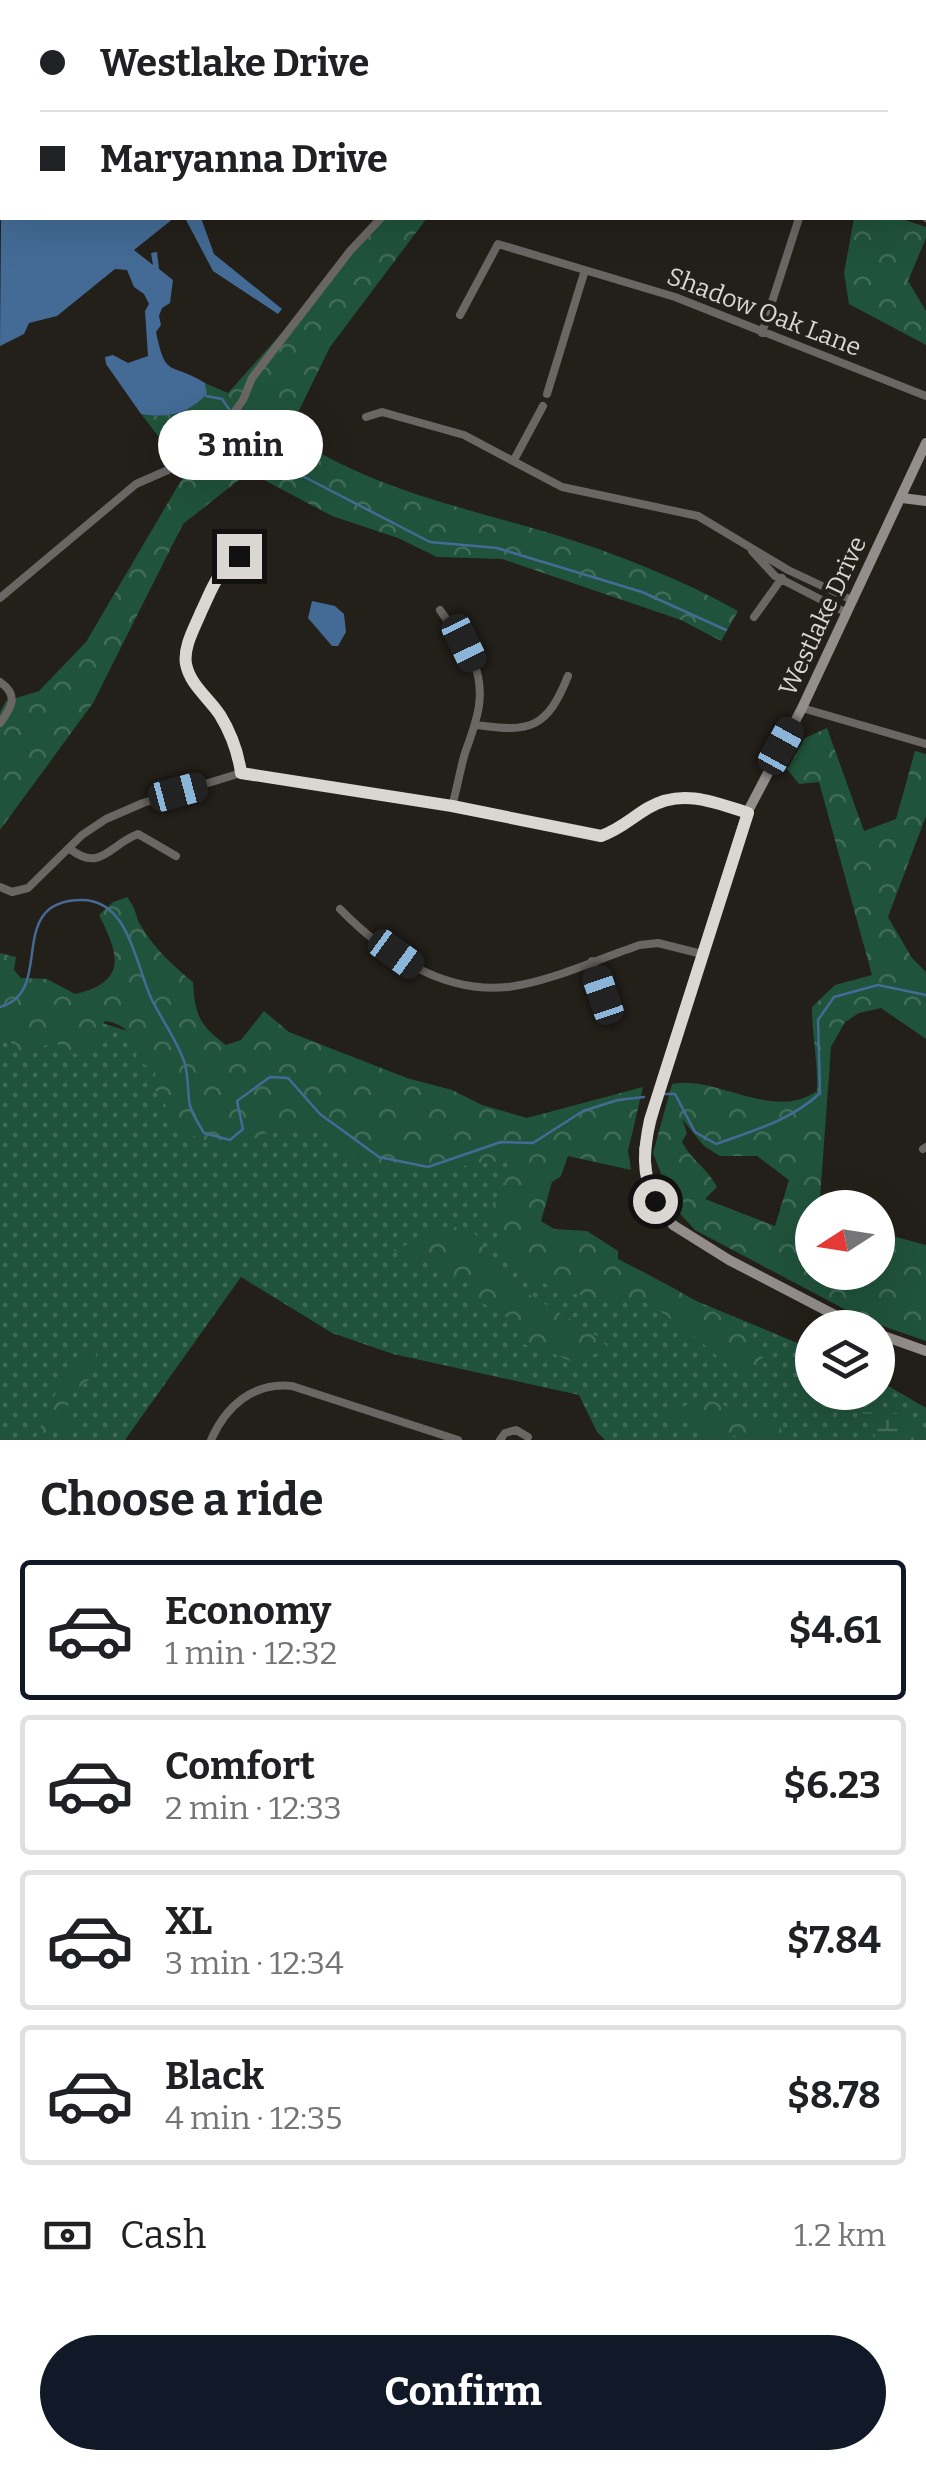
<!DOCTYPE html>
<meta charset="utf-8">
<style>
body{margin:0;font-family:Bitter,serif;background:#f6f6f6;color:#202124;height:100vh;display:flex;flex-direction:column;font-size:38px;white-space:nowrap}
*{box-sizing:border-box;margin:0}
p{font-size:32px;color:#757577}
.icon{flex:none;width:55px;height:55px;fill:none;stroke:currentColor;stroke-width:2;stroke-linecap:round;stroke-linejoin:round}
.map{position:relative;height:1440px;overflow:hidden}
.drawer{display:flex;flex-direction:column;background:#fff;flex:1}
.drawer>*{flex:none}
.hud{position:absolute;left:0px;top:0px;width:928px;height:220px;box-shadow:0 10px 40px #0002;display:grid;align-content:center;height:220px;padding:0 40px;background:#fff}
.needle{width:65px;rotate:258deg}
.fabs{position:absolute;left:795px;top:1190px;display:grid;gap:20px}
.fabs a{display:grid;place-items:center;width:100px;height:100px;border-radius:50%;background:#fff;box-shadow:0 10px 40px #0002;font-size:50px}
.end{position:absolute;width:45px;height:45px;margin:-22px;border:12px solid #dad7d3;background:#111;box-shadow:0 0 0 5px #111}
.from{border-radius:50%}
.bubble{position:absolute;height:70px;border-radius:35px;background:#fff;box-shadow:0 10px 40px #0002;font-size:32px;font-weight:700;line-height:70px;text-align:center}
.car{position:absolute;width:30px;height:60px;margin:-30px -15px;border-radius:12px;box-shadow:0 0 8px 2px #0007;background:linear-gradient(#222 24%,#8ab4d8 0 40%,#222 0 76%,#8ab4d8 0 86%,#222 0)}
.hud b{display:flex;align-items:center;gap:35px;height:95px;font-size:38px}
.hud b+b{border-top:2px solid #e0e0e0}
.hud i{width:25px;height:25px;background:#202124}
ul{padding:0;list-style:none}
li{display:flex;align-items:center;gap:30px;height:140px;margin:0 20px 15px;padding:0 20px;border:5px solid #e0e0e0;border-radius:10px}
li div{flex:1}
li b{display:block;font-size:38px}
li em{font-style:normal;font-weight:700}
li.selected{border-color:#111827}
li>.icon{width:90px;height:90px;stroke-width:1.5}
h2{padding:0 40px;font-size:45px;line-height:120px}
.pay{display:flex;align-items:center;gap:25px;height:110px;padding:0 40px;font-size:38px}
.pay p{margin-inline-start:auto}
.cta{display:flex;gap:20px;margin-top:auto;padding:20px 40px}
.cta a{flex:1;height:115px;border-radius:60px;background:#111827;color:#fff;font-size:40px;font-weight:700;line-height:115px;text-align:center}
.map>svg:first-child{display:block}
</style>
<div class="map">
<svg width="926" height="1440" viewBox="0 0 926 1440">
<defs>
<pattern id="green-dots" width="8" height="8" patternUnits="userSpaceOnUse" patternTransform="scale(2.5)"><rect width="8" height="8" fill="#20533b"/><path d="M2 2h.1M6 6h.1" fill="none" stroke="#406b56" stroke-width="1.8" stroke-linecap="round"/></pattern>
<pattern id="forest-crowns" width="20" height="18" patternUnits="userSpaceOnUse" patternTransform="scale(2.5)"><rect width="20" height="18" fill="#20533b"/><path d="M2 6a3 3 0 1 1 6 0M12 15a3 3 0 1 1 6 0" fill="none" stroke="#406b56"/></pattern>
<pattern id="wetland-marsh" width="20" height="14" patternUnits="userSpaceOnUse" patternTransform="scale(2.5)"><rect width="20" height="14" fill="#20533b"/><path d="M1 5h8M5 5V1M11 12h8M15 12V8" fill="none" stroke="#406b56"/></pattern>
</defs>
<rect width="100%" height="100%" fill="#231f19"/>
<path fill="url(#green-dots)" d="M0,990l515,166 10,74 287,119v43h66v-12l48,28v32h-321l-8,-8 -18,-37 -186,-41 -61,-21 -91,-56 -116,163h-125z"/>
<path fill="url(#forest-crowns)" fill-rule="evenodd" d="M376,218h51l-97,129 -42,86c79,55 174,74 265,101 64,20 126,44 185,77l-17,30 -40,-21 -179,-61 -65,-2 -39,-19 -66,-22 -83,-44 -66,52 -90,179 -93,127v-118l6,-11 33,-10 47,-49 100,-170 -45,-58c25,5 48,0 66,-20l-2,-11 23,10 67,-75z
M854,218h45l27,9v11l-18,43 18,30v34l-77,-41 -5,-31z
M827,728l37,103 32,-12 19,-68 11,3v62l-38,101 24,41 14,14v67l-45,-31 -22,5 -14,9 -14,25 -11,151 7,9 -15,1v64h66v-40l48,13v96l-61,-21 -170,-90 -21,-23 -21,-54 19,-69c45,-9 100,38 145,7 1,-29 -5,-55 -5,-84l23,-22 37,-10 -53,-193 -20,2 -12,-15 18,-31zM682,1119l22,27 16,10h37l32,24 -14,46 -70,-27 12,-12c-9,-18 -26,-27 -35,-45l5,-9z
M127,897c11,14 8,20 14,29 13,22 32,40 52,56 2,33 6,43 33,63l15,-5 23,-29 25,21 118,46 45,12 30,15 45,13 116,-31 -15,64 3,19 -63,-14 -7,20 -9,6 -11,39 13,8 33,2 31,20v8c23,12 146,73 145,96 0,7 -9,14 -13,19l-14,-2 -47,-40 -46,-33 -64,-4 -22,-5 -30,-16 -27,-18 -3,-10 1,-25 -10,-10c8,-14 25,-35 20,-51l-88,12h-11l-8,-6 -10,5 -13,-2 -19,-9 -46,-33h-34l-53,25 -44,-22 -30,-45 4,-13 -19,-12c-1,-20 -10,-37 -32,-39l-3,4 2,14 -4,4h-9l-12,11 -13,-1 -10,-11 -37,12 -11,-16 -8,-2v-83l16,4 -2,13 7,8 26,1 28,15c53,-12 44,-40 24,-79l14,-13z
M461,1226l14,8 28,44 97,60 8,10 -2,2 -34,12 -31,-14 -19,-4c0,-24 -32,-36 -51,-47l5,-9c-18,-11 -39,-20 -57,-33l-7,7 -19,-12 18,-7 23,-2 1,-3 -8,-1 2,-5z
M91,1348l5,6c0,27 -8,25 -26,40l-4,23 4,11 -2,4 -6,-2 -26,8c14,-36 26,-63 55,-90z
M699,1399c27,1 52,26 77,21l11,20h-45l-12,-7 -8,7h-8c-11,-26 -31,-11 -47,-25z"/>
<path fill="url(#wetland-marsh)" d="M862,1412l35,2 29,17v9h-49z"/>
<path fill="#436b95" d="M2,108v110h172l-40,32 19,15 -2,-12 6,-1 2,17 14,11 -3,23 -8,5 -3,8 2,9 -5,7c10,48 14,29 49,51l2,11c-18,20 -41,25 -66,20l-35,-50 -1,-7 8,-2 15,8 20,-7 -3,-45 4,-7 -5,-10 -10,-7 -7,-17 -12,-1 -58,47 -28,7 -5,11 -24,12z
M185,218h16l13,36 68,55 -4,5 -65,-43z
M312,601l23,5 9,8 2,18 -8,14h-6l-24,-28z"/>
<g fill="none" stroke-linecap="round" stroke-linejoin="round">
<path stroke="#436b95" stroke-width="2.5" d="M923,0v2
M925,50l1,9
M925,155l1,-10
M206,396l16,3 9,13
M236,418l10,16 43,35 141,73 67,6 145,44 84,38
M0,1007c57,-15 3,-107 82,-107 48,0 54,68 70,100 10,20 24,39 32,61 5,14 3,30 6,45 3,9 9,19 14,27l26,7 13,-11 -6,-28 33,-24 18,1 32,36 59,43 49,10 73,-25 32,1 50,-32 35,-11 26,-3
M664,1094h11l20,38 21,12c36,-13 76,-24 104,-51l-2,-73 16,-23 44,-12 48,10"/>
<path stroke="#436b95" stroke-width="11" d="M26,0l2,2"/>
<path stroke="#696664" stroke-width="8" d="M809,0v2
M524,2l2,-2
M700,2l1,-2
M925,217l1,1
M460,315l38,-71 177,53 251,99
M762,333l37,-115
M547,394l38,-124
M366,417l16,-5 82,23 98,52 136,29 90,54 64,30
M514,460l29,-54
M752,551l23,25 72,37
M239,556l-20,15 -28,63 -6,26 5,17 29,36 19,37 3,23
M0,598l136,-114 32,-14 54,-41 21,-29 9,-22 98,-127 31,-33
M440,610c12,18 26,33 34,53 13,33 2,59 -9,90 -5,17 -8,36 -13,53
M754,617l28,-39
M0,682c19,13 12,25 0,41
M802,708l124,36
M477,725c54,8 70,3 91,-49
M70,849c31,24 40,-5 68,-15l38,22
M0,887l12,5 16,-4 54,-53 24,-16 37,-16 98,-30 211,33 149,30c20,-7 30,-18 47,-28 33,-20 67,-7 99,5
M340,909c44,45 103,85 168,78 42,-5 92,-29 132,-42l18,-2 44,11
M592,961l14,49
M923,1149l3,-2
M211,1440c15,-34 42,-58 81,-54l166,54
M500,1440l5,-7 11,-3 12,7"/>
<path stroke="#938e8b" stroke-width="10" d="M902,498l24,3
M860,1328l-131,-68 -56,-35 -23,-34 -6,-42 19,-72 84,-264 55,-105 124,-265
M878,1334l48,17"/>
</g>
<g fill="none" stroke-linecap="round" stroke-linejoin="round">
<path stroke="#dad7d3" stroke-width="12" d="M239,556c-23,17 -26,31 -38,56 -6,15 -18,35 -15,52 4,21 23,34 34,51 11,18 18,37 21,58l211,33 149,30c20,-7 30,-18 47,-28 33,-20 67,-6 100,5l-98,307c-6,29 -9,54 5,81"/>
</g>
<g text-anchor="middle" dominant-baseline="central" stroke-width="8" stroke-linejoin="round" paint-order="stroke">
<g font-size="25" fill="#dad7d3" stroke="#231f19">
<text transform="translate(764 312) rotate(21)">Shadow Oak Lane</text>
<text transform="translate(823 616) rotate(-65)">Westlake Drive</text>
</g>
</g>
</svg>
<div class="fabs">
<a><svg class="needle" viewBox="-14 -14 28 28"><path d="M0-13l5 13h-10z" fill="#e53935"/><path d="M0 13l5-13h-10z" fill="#757577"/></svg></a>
<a><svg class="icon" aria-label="layers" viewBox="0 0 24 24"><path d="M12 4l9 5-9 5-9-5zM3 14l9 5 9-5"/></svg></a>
</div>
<i class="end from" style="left:655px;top:1201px"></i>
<i class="end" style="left:239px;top:556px"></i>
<div class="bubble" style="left:158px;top:410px;width:165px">3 min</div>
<i class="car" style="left:464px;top:643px;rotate:154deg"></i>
<i class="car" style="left:781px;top:746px;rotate:29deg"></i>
<i class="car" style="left:178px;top:792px;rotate:75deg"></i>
<i class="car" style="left:396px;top:954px;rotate:126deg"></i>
<i class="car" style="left:603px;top:995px;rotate:341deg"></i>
<div class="hud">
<b><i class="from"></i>Westlake Drive</b>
<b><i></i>Maryanna Drive</b>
</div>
</div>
<section class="drawer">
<h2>Choose a ride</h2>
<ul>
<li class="selected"><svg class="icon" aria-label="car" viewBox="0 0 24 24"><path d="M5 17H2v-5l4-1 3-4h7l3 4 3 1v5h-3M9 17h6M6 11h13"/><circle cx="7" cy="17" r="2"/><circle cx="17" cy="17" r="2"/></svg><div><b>Economy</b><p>1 min · 12:32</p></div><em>$4.61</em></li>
<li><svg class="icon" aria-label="car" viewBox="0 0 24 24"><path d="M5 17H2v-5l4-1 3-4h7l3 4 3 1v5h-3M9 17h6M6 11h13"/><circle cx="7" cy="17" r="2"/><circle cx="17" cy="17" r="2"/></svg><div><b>Comfort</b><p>2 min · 12:33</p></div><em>$6.23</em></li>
<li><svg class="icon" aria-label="car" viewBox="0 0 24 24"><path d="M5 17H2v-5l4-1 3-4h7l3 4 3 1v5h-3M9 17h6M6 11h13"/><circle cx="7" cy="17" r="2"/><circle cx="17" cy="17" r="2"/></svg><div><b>XL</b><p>3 min · 12:34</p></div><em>$7.84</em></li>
<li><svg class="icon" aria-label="car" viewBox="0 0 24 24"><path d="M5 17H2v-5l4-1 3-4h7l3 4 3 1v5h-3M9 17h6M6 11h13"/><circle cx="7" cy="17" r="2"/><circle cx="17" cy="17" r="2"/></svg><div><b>Black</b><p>4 min · 12:35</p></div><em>$8.78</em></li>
</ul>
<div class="pay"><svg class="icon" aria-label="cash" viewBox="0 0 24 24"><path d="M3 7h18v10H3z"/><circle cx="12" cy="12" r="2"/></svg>Cash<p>1.2 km</p></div>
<div class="cta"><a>Confirm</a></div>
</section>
